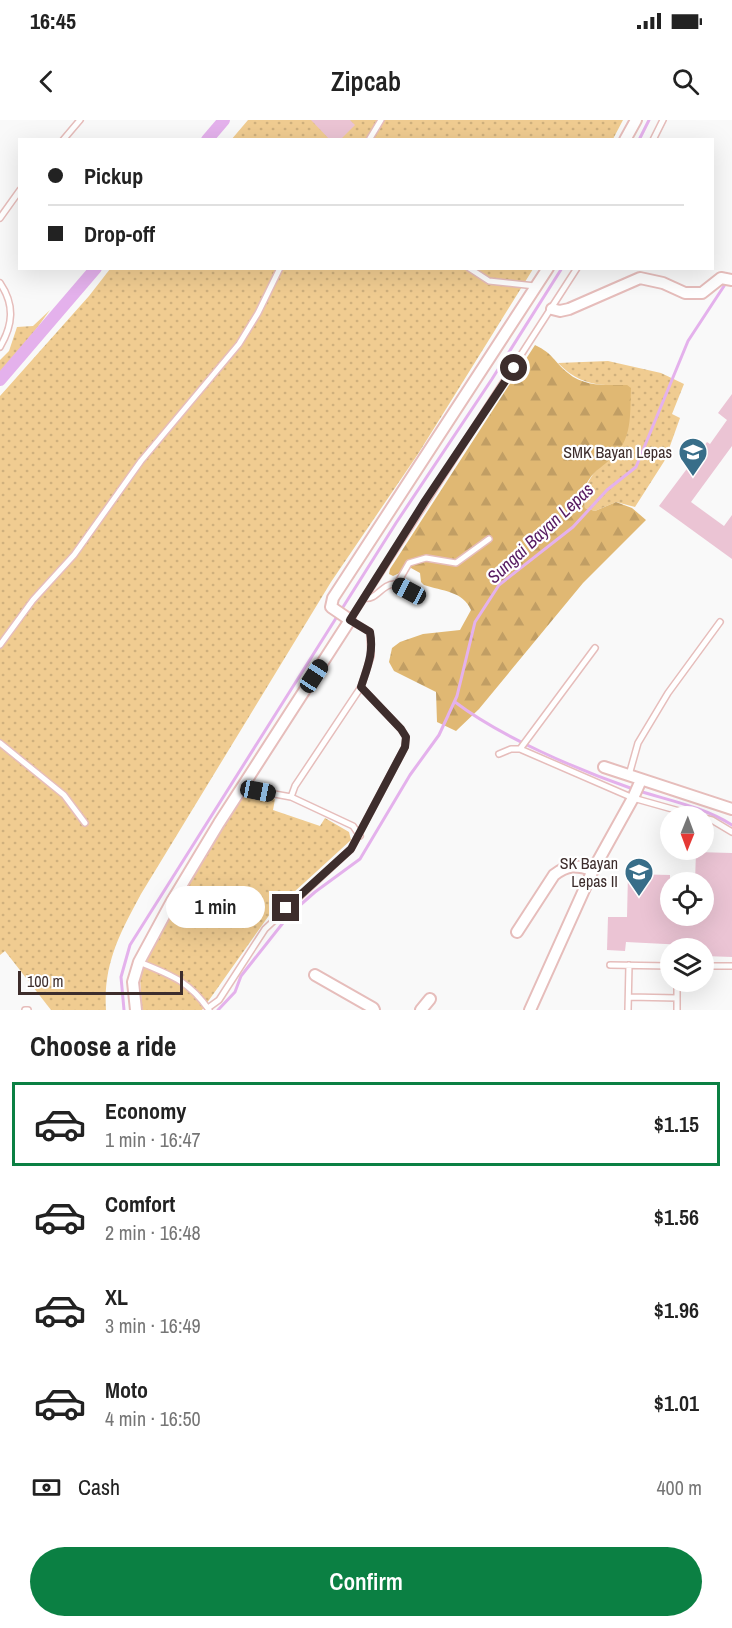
<!DOCTYPE html>
<meta charset="utf-8">
<style>
body{margin:0;font-family:"Archivo Narrow",sans-serif;background:#f2f2f2;color:#222;height:100vh;display:flex;flex-direction:column;font-size:22px;white-space:nowrap}
*{box-sizing:border-box;margin:0}
p{font-size:20px;color:#767676}
.icon{flex:none;width:33px;height:33px;fill:none;stroke:currentColor;stroke-width:2;stroke-linecap:round;stroke-linejoin:round}
.map{position:relative;height:890px;overflow:hidden}
.side{display:flex;flex-direction:column;background:#fff;flex:1}
.side>*{flex:none}
.banner{position:absolute;left:18px;top:18px;width:696px;height:132px;border-radius:0px;box-shadow:0 6px 24px #0002;display:grid;align-content:center;height:132px;padding:0 30px;background:#fff}
.needle{width:39px;rotate:181deg}
.fabs{position:absolute;left:660px;top:686px;display:grid;gap:12px}
.fabs a{display:grid;place-items:center;width:54px;height:54px;border-radius:50%;background:#fff;box-shadow:0 6px 24px #0002;font-size:30px}
.scale{position:absolute;left:18px;bottom:15px;width:165px;box-sizing:border-box;padding-left:6px;border:3px solid #3d2d2c;border-top:0;font-size:16px;line-height:21px;white-space:nowrap;color:#3d2d2c;-webkit-text-stroke:4px #fff;paint-order:stroke}
.end{position:absolute;width:27px;height:27px;margin:-14px;border:8px solid #3d2d2c;background:#fff;box-shadow:0 0 0 3px #fff}
.from{border-radius:50%}
.bubble{position:absolute;height:42px;border-radius:21px;background:#fff;box-shadow:0 6px 24px #0002;font-size:20px;font-weight:600;line-height:42px;text-align:center}
.car{position:absolute;width:18px;height:36px;margin:-18px -9px;border-radius:8px;box-shadow:0 0 4px 2px #0007;background:linear-gradient(#222 24%,#8ab4d8 0 40%,#222 0 76%,#8ab4d8 0 86%,#222 0)}
.banner b{display:flex;align-items:center;gap:21px;height:57px;font-size:22px}
.banner b+b{border-top:2px solid #e0e0e0}
.banner i{width:15px;height:15px;background:#222}
ul{padding:0;list-style:none}
li{display:flex;align-items:center;gap:18px;height:84px;margin:0 12px 9px;padding:0 18px;border:3px solid transparent;border-radius:0px}
li div{flex:1}
li b{display:block;font-size:22px}
li em{font-style:normal;font-weight:600}
li.selected{border-color:#0b8043}
li>.icon{width:54px;height:54px;stroke-width:1.5}
h2{padding:0 30px;font-size:27px;line-height:72px}
.pay{display:flex;align-items:center;gap:15px;height:66px;padding:0 30px;font-size:22px}
.pay p{margin-inline-start:auto}
.action{display:flex;gap:12px;margin-top:auto;padding:12px 30px}
.action a{flex:1;height:69px;border-radius:36px;background:#0b8043;color:#fff;font-size:24px;font-weight:600;line-height:69px;text-align:center}
.status{display:flex;justify-content:space-between;align-items:center;height:42px;padding:0 30px;background:#fff;direction:ltr}
.status svg{height:16px;fill:currentColor}
header{display:flex;justify-content:space-between;align-items:center;height:78px;padding:0 30px;background:#fff;font-size:27px;font-weight:600}
.map>svg:first-child{display:block}
</style>
<div class="status"><b>16:45</b><svg viewBox="0 0 49 12"><path d="M0 12V9h3v3zM5 12V6h3v6zM10 12V3h3v9zM15 12V0h3v12zM26 1h20v11H26zM47 4h2v5h-2z"/></svg></div>
<header><svg class="icon" aria-label="back" viewBox="0 0 24 24"><path d="M15 5l-7 7 7 7"/></svg>Zipcab<svg class="icon" aria-label="search" viewBox="0 0 24 24"><circle cx="10" cy="10" r="6"/><path d="M15 15l6 6"/></svg></header>
<div class="map">
<svg width="732" height="890" viewBox="0 0 732 890">
<defs>
<pattern id="grass-dots" width="8" height="8" patternUnits="userSpaceOnUse" patternTransform="scale(1.5)"><rect width="8" height="8" fill="#f0cc91"/><path d="M2 2h.1M6 6h.1" fill="none" stroke="#cfb07d" stroke-width="1.8" stroke-linecap="round"/></pattern>
<pattern id="forest-firs" width="22" height="20" patternUnits="userSpaceOnUse" patternTransform="scale(1.5)"><rect width="22" height="20" fill="#e0b873"/><path d="M5 1l3.5 6h-7zM16 11l3.5 6h-7z" fill="#c19e64"/></pattern>
</defs>
<rect width="100%" height="100%" fill="#f9f9f9"/>
<path fill="url(#grass-dots)" d="M248,0h375l-10,19 -382,1z
M110,149h423l-115,185 -87,128 -190,312c-21,39 -38,70 -35,116h-55l-46,-59 -5,4v-559l89,-100z
M50,190l-21,29 -29,33v-12l9,-9 8,-24 16,-1z
M608,241l53,12 23,11 -12,30 8,4 -15,42 -30,47 -19,-5 -21,9 -10,-3c-4,-30 15,-41 35,-59l-14,-64c-20,-1 -33,-7 -48,-22z
M246,672l29,7 -2,11 47,16 5,-8 24,14 2,8 -81,74 -68,96h-60l-2,-33 10,-23 58,-104z"/>
<path fill="url(#forest-firs)" d="M535,225c19,9 18,16 33,28 16,14 39,12 59,12l4,3c-1,20 1,43 -10,59 -16,24 -42,24 -36,61l10,3 21,-9 16,6 14,12 -63,63 -104,126 -23,22 -19,-9 -1,-30 -42,-21 -5,-9 3,-14 8,-6 23,-8 37,-4 11,-20c-8,-19 -29,-19 -47,-25l-3,-3 -1,-9 -9,-5 -18,8 -4,-2 1,-5z"/>
<g fill="none" stroke-linecap="round" stroke-linejoin="round">
<path stroke="#e4b1ec" stroke-width="3" d="M639,20l10,-20
M455,582c46,35 123,68 178,87 33,11 69,17 99,36
M124,890l-3,-33 9,-32 266,-422 96,-144 70,-111
M218,890l17,-18 6,-16 49,-62 25,-22 45,-33 50,-84 29,-40 18,-39 18,-74 24,-37 74,-58 34,-37 29,-23 52,-126 38,-58"/>
<path stroke="#e4b1ec" stroke-width="12" d="M207,20l17,-20
M0,260l96,-112"/>
</g>
<path fill="#ebc4d4" d="M311,0h39l5,5 -15,15h-10z
M732,274v52l-41,56 33,24 8,-11v44l-73,-53 48,-64 3,2 17,-24 -9,-7z
M696,732l36,1v104l-28,-1v-8h-19v-3l-59,-3 -1,9 -18,-1 1,-33h19l1,-43 42,1v40h34v-33h-9z"/>
<g fill="none" stroke-linecap="round" stroke-linejoin="round">
<g stroke="#e6bdbb" stroke-width="8">
<path id="service" d="M63,20l17,-20
M369,20l12,-20
M653,20l10,-20
M0,98l20,-28
M469,148l20,13 46,5
M0,163c15,22 13,42 0,64
M397,464l12,-21 17,-5 30,5 33,-24
M364,478c12,3 18,-14 30,-14 9,1 19,9 27,13
M0,525l33,-45 41,-45 67,-94 98,-117 19,-31 22,-45
M0,623l64,52 21,28
M520,629l75,-101
M499,634l12,-5h9l113,49 64,18
M629,655l9,-32 30,-50 52,-71
M242,668l49,9 62,29 7,10
M291,677l4,-11 66,-99 10,-31 -1,-24 -20,-12 227,-352
M704,698l8,2 20,12
M139,842c32,13 50,19 70,48
M610,845l60,1
M704,846h28
M677,861v29
M629,877l48,1
M208,888l11,-8 46,-71 86,-80 54,-102 1,-10 -5,-8 -40,-42
M25,890h3
M628,890l1,-45"/>
</g>
<g stroke="#e6bdbb" stroke-width="14">
<path id="minor" d="M625,20l11,-20
M552,189l8,2 9,-2 71,-31 23,5 22,10h17l19,-15 11,2
M604,647l128,42
M517,812l37,-57c14,-11 22,-10 39,-5
M315,855l58,33 1,2
M136,890l-3,-28 6,-20 33,-61 47,-78 131,-203 -19,-13 2,-9 215,-330
M421,890l9,-11
M530,890l63,-140 40,-72 8,-18"/>
</g>
<use href="#service" stroke="#fff" stroke-width="5"/>
<use href="#minor" stroke="#fff" stroke-width="10"/>
</g>
<g fill="none" stroke-linecap="round" stroke-linejoin="round">
<path stroke="#3d2d2c" stroke-width="8" d="M286,788l65,-59 54,-102 1,-10 -5,-8 -40,-42c6,-19 13,-34 9,-55l-20,-12 75,-119 89,-133"/>
</g>
<defs>
<g id="school-pin" transform="scale(1.5)"><path d="M0 17L-7.5 6A9.5 9.5 0 1 1 7.5 6Z" fill="#386e89" stroke="#fff"/><path d="M0-5L7-2L0 1L-7-2ZM-4 1L0 2.5L4 1V4Q0 6-4 4Z" fill="#fff"/></g>
</defs>
<g fill-rule="evenodd">
<use href="#school-pin" x="693" y="332"/>
<use href="#school-pin" x="639" y="752"/>
</g>
<g text-anchor="middle" dominant-baseline="central" stroke-width="4.5" stroke-linejoin="round" paint-order="stroke">
<g font-size="16" fill="#3d2d2c" stroke="#fff" text-anchor="end">
<text x="672" y="332">SMK Bayan Lepas</text>
<text x="618" y="743">SK Bayan<tspan x="618" dy="18">Lepas II</tspan></text>
</g>
<g font-size="18" font-style="italic" fill="#561a60" stroke="#fff">
<text transform="translate(540 413) rotate(-43)">Sungai Bayan Lepas</text>
</g>
</g>
</svg>
<div class="fabs">
<a><svg class="needle" viewBox="-14 -14 28 28"><path d="M0-13l5 13h-10z" fill="#e53935"/><path d="M0 13l5-13h-10z" fill="#767676"/></svg></a>
<a><svg class="icon" aria-label="locate" viewBox="0 0 24 24"><circle cx="12" cy="12" r="6"/><path d="M12 2v4M12 18v4M2 12h4M18 12h4"/></svg></a>
<a><svg class="icon" aria-label="layers" viewBox="0 0 24 24"><path d="M12 4l9 5-9 5-9-5zM3 14l9 5 9-5"/></svg></a>
</div>
<div class="scale">100 m</div>
<i class="end from" style="left:514px;top:248px"></i>
<i class="end" style="left:286px;top:788px"></i>
<div class="bubble" style="left:166px;top:766px;width:99px">1 min</div>
<i class="car" style="left:409px;top:471px;rotate:298deg"></i>
<i class="car" style="left:314px;top:556px;rotate:33deg"></i>
<i class="car" style="left:258px;top:671px;rotate:101deg"></i>
<div class="banner">
<b><i class="from"></i>Pickup</b>
<b><i></i>Drop-off</b>
</div>
</div>
<section class="side">
<h2>Choose a ride</h2>
<ul>
<li class="selected"><svg class="icon" aria-label="car" viewBox="0 0 24 24"><path d="M5 17H2v-5l4-1 3-4h7l3 4 3 1v5h-3M9 17h6M6 11h13"/><circle cx="7" cy="17" r="2"/><circle cx="17" cy="17" r="2"/></svg><div><b>Economy</b><p>1 min · 16:47</p></div><em>$1.15</em></li>
<li><svg class="icon" aria-label="car" viewBox="0 0 24 24"><path d="M5 17H2v-5l4-1 3-4h7l3 4 3 1v5h-3M9 17h6M6 11h13"/><circle cx="7" cy="17" r="2"/><circle cx="17" cy="17" r="2"/></svg><div><b>Comfort</b><p>2 min · 16:48</p></div><em>$1.56</em></li>
<li><svg class="icon" aria-label="car" viewBox="0 0 24 24"><path d="M5 17H2v-5l4-1 3-4h7l3 4 3 1v5h-3M9 17h6M6 11h13"/><circle cx="7" cy="17" r="2"/><circle cx="17" cy="17" r="2"/></svg><div><b>XL</b><p>3 min · 16:49</p></div><em>$1.96</em></li>
<li><svg class="icon" aria-label="car" viewBox="0 0 24 24"><path d="M5 17H2v-5l4-1 3-4h7l3 4 3 1v5h-3M9 17h6M6 11h13"/><circle cx="7" cy="17" r="2"/><circle cx="17" cy="17" r="2"/></svg><div><b>Moto</b><p>4 min · 16:50</p></div><em>$1.01</em></li>
</ul>
<div class="pay"><svg class="icon" aria-label="cash" viewBox="0 0 24 24"><path d="M3 7h18v10H3z"/><circle cx="12" cy="12" r="2"/></svg>Cash<p>400 m</p></div>
<div class="action"><a>Confirm</a></div>
</section>
